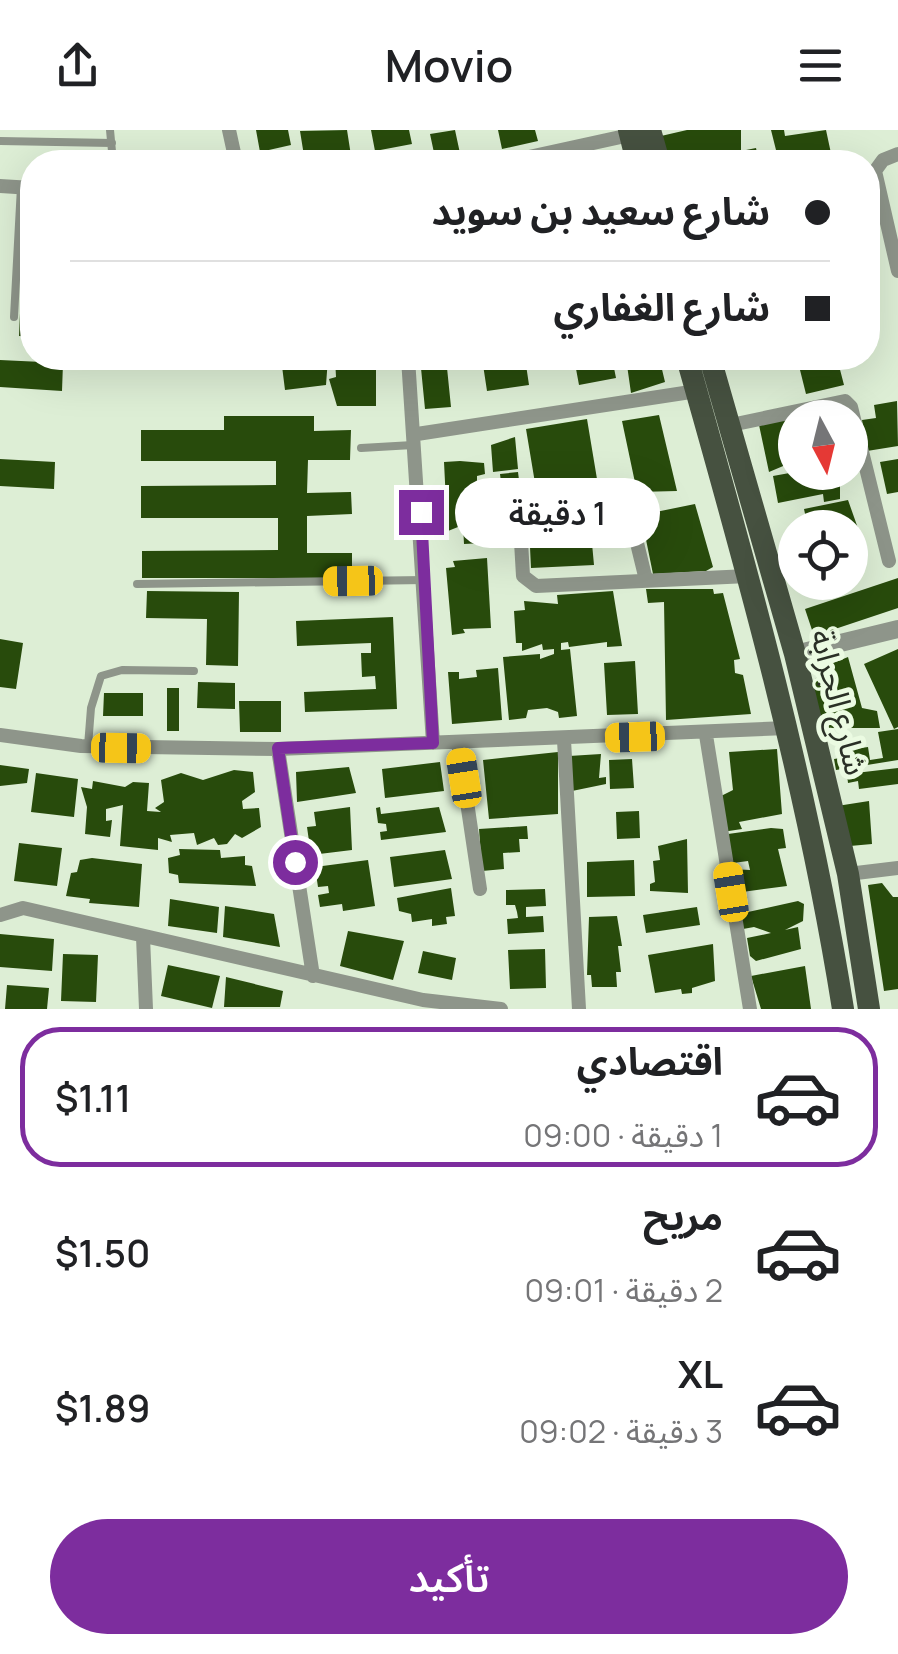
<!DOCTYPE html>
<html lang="ar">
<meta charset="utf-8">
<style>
body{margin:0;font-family:Manrope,"Noto Sans Arabic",sans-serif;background:#f6f6f6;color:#202124;direction:rtl;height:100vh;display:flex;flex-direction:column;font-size:38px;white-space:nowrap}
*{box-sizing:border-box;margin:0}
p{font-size:32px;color:#757577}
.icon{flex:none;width:55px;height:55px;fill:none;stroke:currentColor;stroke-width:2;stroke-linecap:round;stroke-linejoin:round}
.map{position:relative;height:879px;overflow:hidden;direction:ltr}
.panel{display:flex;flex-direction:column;background:#fff;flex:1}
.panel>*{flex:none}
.guide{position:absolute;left:20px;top:20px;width:860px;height:220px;border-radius:40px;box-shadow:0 10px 40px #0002;direction:rtl;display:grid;align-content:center;height:220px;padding:0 50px;background:#fff}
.needle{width:65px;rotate:173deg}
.fabs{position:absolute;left:778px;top:270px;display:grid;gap:20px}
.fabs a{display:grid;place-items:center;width:90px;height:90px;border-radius:50%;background:#fff;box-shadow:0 10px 40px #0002;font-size:50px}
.end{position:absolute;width:45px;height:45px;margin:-22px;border:12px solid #7d2d9e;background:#fff;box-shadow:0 0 0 5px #fff}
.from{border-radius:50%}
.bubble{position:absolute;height:70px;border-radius:35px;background:#fff;box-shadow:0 10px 40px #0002;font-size:32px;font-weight:600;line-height:70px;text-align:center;direction:rtl}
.car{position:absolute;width:30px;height:60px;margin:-30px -15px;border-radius:12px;box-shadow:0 0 8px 2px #0007;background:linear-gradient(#f5c518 24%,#345 0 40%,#f5c518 0 76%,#345 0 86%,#f5c518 0)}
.guide b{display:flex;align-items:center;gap:35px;height:95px;font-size:38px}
.guide b+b{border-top:2px solid #e0e0e0}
.guide i{width:25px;height:25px;background:#202124}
ul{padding:18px 0 0;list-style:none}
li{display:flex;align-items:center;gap:30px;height:140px;margin:0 20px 15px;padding:0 30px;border:5px solid transparent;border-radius:40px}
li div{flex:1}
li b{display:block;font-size:38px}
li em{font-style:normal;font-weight:600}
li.selected{border-color:#7d2d9e}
li>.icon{width:90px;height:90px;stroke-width:1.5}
.action{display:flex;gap:20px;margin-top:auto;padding:20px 50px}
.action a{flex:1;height:115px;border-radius:60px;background:#7d2d9e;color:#fff;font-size:40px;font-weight:600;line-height:115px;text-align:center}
header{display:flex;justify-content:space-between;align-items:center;height:130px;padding:0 50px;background:#fff;font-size:45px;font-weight:600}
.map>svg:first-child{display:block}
</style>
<header><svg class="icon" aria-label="menu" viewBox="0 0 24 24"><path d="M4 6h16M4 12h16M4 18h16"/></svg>Movio<svg class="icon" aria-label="share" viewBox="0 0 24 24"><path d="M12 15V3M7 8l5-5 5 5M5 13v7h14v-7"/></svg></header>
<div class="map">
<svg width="898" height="879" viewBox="0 0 898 879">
<rect width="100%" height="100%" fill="#ddeed5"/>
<path fill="#284b0c" d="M256,0h32l3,15 -31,7z
M347,0l5,32h-47l-5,-31z
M371,0h38l3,14 -37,7z
M455,0l6,28 -25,4 -6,-28z
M498,0h37l3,11 -36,8z
M687,0h54v21l15,-3 3,14h-92l-6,-26z
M771,0h13l1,6 41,-6 6,28 -53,4z
M23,116h9v91l-13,-1z
M281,228h47l-2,27 -41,5z
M335,228h41v48h-39l-8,-27 7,-2z
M420,228h26l5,49 -26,2z
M482,228h43l4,27 -42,6z
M574,228h38l4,20 -37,7z
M626,228h28l6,3 5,21 -34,11z
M797,228h40l7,27 -38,9z
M0,230l63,3 -1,28 -62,-4z
M897,271l1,45 -31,5 -5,-31 14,-2 -2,-13z
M659,285l18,76 -40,1 -15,-71z
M224,286h90v15l37,-1 -1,30h-42l-1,33 44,-1 1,22 -45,2v37h45v25h-210v-27l136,-1v-32h-137v-32l135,-1v-24h-135v-31h83z
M795,288v43l-26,11 -10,-47z
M587,289l10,60 -61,10 -10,-60z
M515,307l3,32 -25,3 -2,-27z
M0,329l55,3 -1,27 -54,-3z
M898,329v33l-11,2 -7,-32z
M460,331l24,2 1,11 -8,2v26l6,41 -19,1 -1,-19 -20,8 -1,-9 5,-2 -3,-60z
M518,342l2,16 -18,2 -2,-16z
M795,342h45v27l-16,3 -1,-8 -45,9 -5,-27z
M848,370l12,34 -10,2v-8h-42l-4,-19z
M695,374l18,63 -7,4 -53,3 -12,-59z
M590,392l4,43 -63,3 -2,-42z
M487,428l4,70 -28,1 2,4 -13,2 -6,-67 9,-1 -2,-6z
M898,448v30l-84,28 -9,-27z
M646,459h67l1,5 9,-1 17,66 -6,1 1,13 8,2 8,39 -85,6 -2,-118 -16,1z
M147,461l92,1 -1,74 -32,-1 1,-46 -61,-1z
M613,461l9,55 -15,1v-5l-38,5 -1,-5 -7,1v7l9,-1 7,67 -18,2 -1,-6 -11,-4 -19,2 -2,8 -17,2 -6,-63 37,-3v5l14,-5v-5l-11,1 -1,-6 -20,7v-8h-6l-2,-32 11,-1 -1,-9 34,3 -1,-9z
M393,487l4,92 -92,3 -1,-20 72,-3 -1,-13 -13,1 -1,-24h10v-10l-74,3 -1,-25z
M0,509l23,4 -7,46 -16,-2z
M898,519v78l-4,2 -30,-65z
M848,527l14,51 15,3 3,17h-56l-12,-42 9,-18z
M635,531l3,53 -31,1 -3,-52z
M498,538l4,52 -50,4 -4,-52h11v7l18,-2 -1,-7z
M198,552l37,1v26l-38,-1z
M167,558h12v43h-12z
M104,563h39v23h-40z
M239,571h42v31h-41z
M898,599v31l-62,10 -2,-11 7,-1 -1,-7 28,-4 2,13 13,-2 -5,-26z
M777,619l5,65 -43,8 3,7 -20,3 -3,-35 14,-7 -4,-38z
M558,622v62l-69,5 -6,-59z
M601,624l-2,24 7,-1v7l-34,7 -3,-35z
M632,629l2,29 -24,1 -1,-29z
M440,632l4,29 -59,7 -3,-29z
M0,635l29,4 -2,14 -27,3z
M349,637l7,26 -59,9 -1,-30z
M898,638v16l-39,5 -1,-8 -10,2 -1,-9z
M234,640l19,2 2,20 -13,9 1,8 16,-1 2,19 -19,11 -7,-4 -8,10 -9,1 -4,-7 -17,7 -3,-12 -24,2 2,7 -14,-4v12l-38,-4 3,-41 -17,4v12l6,-1 -2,17 -25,-3 2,-27 -6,-20 11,2 1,-8 32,6 8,-5 16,1 -2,28 14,1 -6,-4 9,-6 -3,-22 20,-7 22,7z
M36,643l42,6 -4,38 -43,-5z
M869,671l3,43 -22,2 -13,-40z
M350,677l2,43 -41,5 -4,-28 9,-1 -2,-14z
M380,677l1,7 58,-7 7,25 -65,8 -1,-8 7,-1 -1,-7 -8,-1 -2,-15z
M639,681l1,27 -23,1 -1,-27z
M527,696l1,13h-9l1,13 -17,1 1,16 -22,2 -3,-42z
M771,698l12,1 3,19 -8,1 9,37 -52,7 -4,-24 19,1 -2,-9 -15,2 -5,-29z
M687,709l1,54 -38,-2v-7l5,-2 -2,-21 7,-1 -2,-14z
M19,713l43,5 -5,38 -43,-5z
M179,719l41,1 1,8 24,-2v9l7,1 4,20 -77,-3 -1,-8 -9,-2 -1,-15 12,-3z
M445,720l7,29 -58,8 -4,-30z
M92,728l50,6 -3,43 -50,-4 1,-4 -24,-3 5,-23 6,-1 3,-12z
M368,730l7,46 -32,5 -1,-7 -22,3 -2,-12 11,-2 -1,-7 -10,1 -3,-20z
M634,730l1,36 -48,1v-35z
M882,753l11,14h5v92l-14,2 -16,-106z
M451,758l4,28 -9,1 1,7 -15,2v-7l-20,3 -1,-8 -12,-3 -2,-13z
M545,759l1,17 -20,1v10l17,-1 1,16 -36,2 -1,-15 11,-1 -1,-6 -2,-7h-9v-15z
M170,769l49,8 -2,26 -49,-7z
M747,771l1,11 50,-11 6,3 -1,17 -18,9 13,-3 3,22 -45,12 -6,-5 -3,-18 24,-5 -17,-6 -11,2 -5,-27z
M225,776l49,8 6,33 -57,-10z
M697,777l3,18 -54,8 -3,-18z
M617,786l5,30h-4l3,26h-5l1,15h-25l-1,-12h-4l2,-58z
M348,801l56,10 -11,39 -53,-14z
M0,804l54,5 -2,32 -52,-4z
M713,814l2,37 -23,7v5l-10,1 -1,-5 -26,4 -7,-38z
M545,819l1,39 -36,1 -2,-39z
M423,821l33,7 -4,22 -34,-7z
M63,824l35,1 -2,47 -35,-1z
M168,835l52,11 -8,32 -51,-12z
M805,836l6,43h-50l-10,-33z
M226,847l57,14 -3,16h-56z
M7,855l42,3 -2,21h-42z"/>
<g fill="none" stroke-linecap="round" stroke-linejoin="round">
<path stroke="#8e958a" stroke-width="8" d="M110,0l3,32
M0,11l112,2
M14,187l7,-130
M361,318l52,-3
M137,454l288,-4
M88,616l3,-38 10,-32 21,-6 72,1"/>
<path stroke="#8e958a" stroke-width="14" d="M229,0l7,32
M898,24l-15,6 -8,11 23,100
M506,32l124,-27
M0,56l32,2
M408,228l25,385
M731,295l114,-24 6,6 38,154
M417,304l280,-43
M646,450l-19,-78 -5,-7 -103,12 4,69 13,10 212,-10
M0,605l81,11 197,3 509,-21
M706,605l44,274
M564,610l15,269
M458,612l22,147
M278,619l35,227
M848,744l50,-6
M0,785l23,-7 400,92 78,9
M143,807l3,72"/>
<path stroke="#8e958a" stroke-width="18" d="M795,524l103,-25"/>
<path stroke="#465140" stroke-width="22" d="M629,0l8,32
M650,0l9,32
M687,228c61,215 121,430 156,651
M710,228l85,296 53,220 21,135"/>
</g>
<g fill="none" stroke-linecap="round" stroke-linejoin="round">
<path stroke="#7d2d9e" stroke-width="12" d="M295,732l-17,-114 155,-5 -12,-231"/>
</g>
<g text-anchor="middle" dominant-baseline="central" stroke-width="10" stroke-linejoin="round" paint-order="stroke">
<g font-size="32" fill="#2a3026" stroke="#ebfbe2">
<text transform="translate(840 572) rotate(76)">شارع الجرابة</text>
</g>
</g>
</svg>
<div class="fabs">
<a><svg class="needle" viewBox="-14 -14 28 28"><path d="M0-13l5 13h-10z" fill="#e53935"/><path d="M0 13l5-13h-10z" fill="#757577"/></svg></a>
<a><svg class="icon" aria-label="locate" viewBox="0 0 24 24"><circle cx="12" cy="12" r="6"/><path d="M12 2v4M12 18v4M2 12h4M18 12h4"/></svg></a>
</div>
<i class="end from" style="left:295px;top:732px"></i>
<i class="end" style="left:421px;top:382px"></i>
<div class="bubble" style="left:455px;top:348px;width:205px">1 دقيقة</div>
<i class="car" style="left:353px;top:451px;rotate:269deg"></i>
<i class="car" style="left:635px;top:607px;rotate:268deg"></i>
<i class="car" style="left:121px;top:618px;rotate:91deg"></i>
<i class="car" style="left:464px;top:648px;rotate:351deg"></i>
<i class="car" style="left:731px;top:762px;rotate:351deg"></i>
<div class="guide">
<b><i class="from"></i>شارع سعيد بن سويد</b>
<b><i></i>شارع الغفاري</b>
</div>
</div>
<section class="panel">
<ul>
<li class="selected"><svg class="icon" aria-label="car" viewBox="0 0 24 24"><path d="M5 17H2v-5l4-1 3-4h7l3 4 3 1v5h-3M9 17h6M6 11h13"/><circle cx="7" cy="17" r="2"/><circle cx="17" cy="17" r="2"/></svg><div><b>اقتصادي</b><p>1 دقيقة · 09:00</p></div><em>$1.11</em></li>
<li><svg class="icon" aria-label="car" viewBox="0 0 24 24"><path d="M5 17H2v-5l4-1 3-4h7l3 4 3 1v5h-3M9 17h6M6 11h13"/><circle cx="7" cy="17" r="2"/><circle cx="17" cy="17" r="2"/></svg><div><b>مريح</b><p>2 دقيقة · 09:01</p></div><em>$1.50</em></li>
<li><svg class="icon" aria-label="car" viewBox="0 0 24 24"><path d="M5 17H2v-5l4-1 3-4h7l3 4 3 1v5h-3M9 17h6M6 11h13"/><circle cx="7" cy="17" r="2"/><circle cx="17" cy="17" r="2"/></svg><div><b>XL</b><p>3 دقيقة · 09:02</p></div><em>$1.89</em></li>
</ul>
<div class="action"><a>تأكيد</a></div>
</section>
